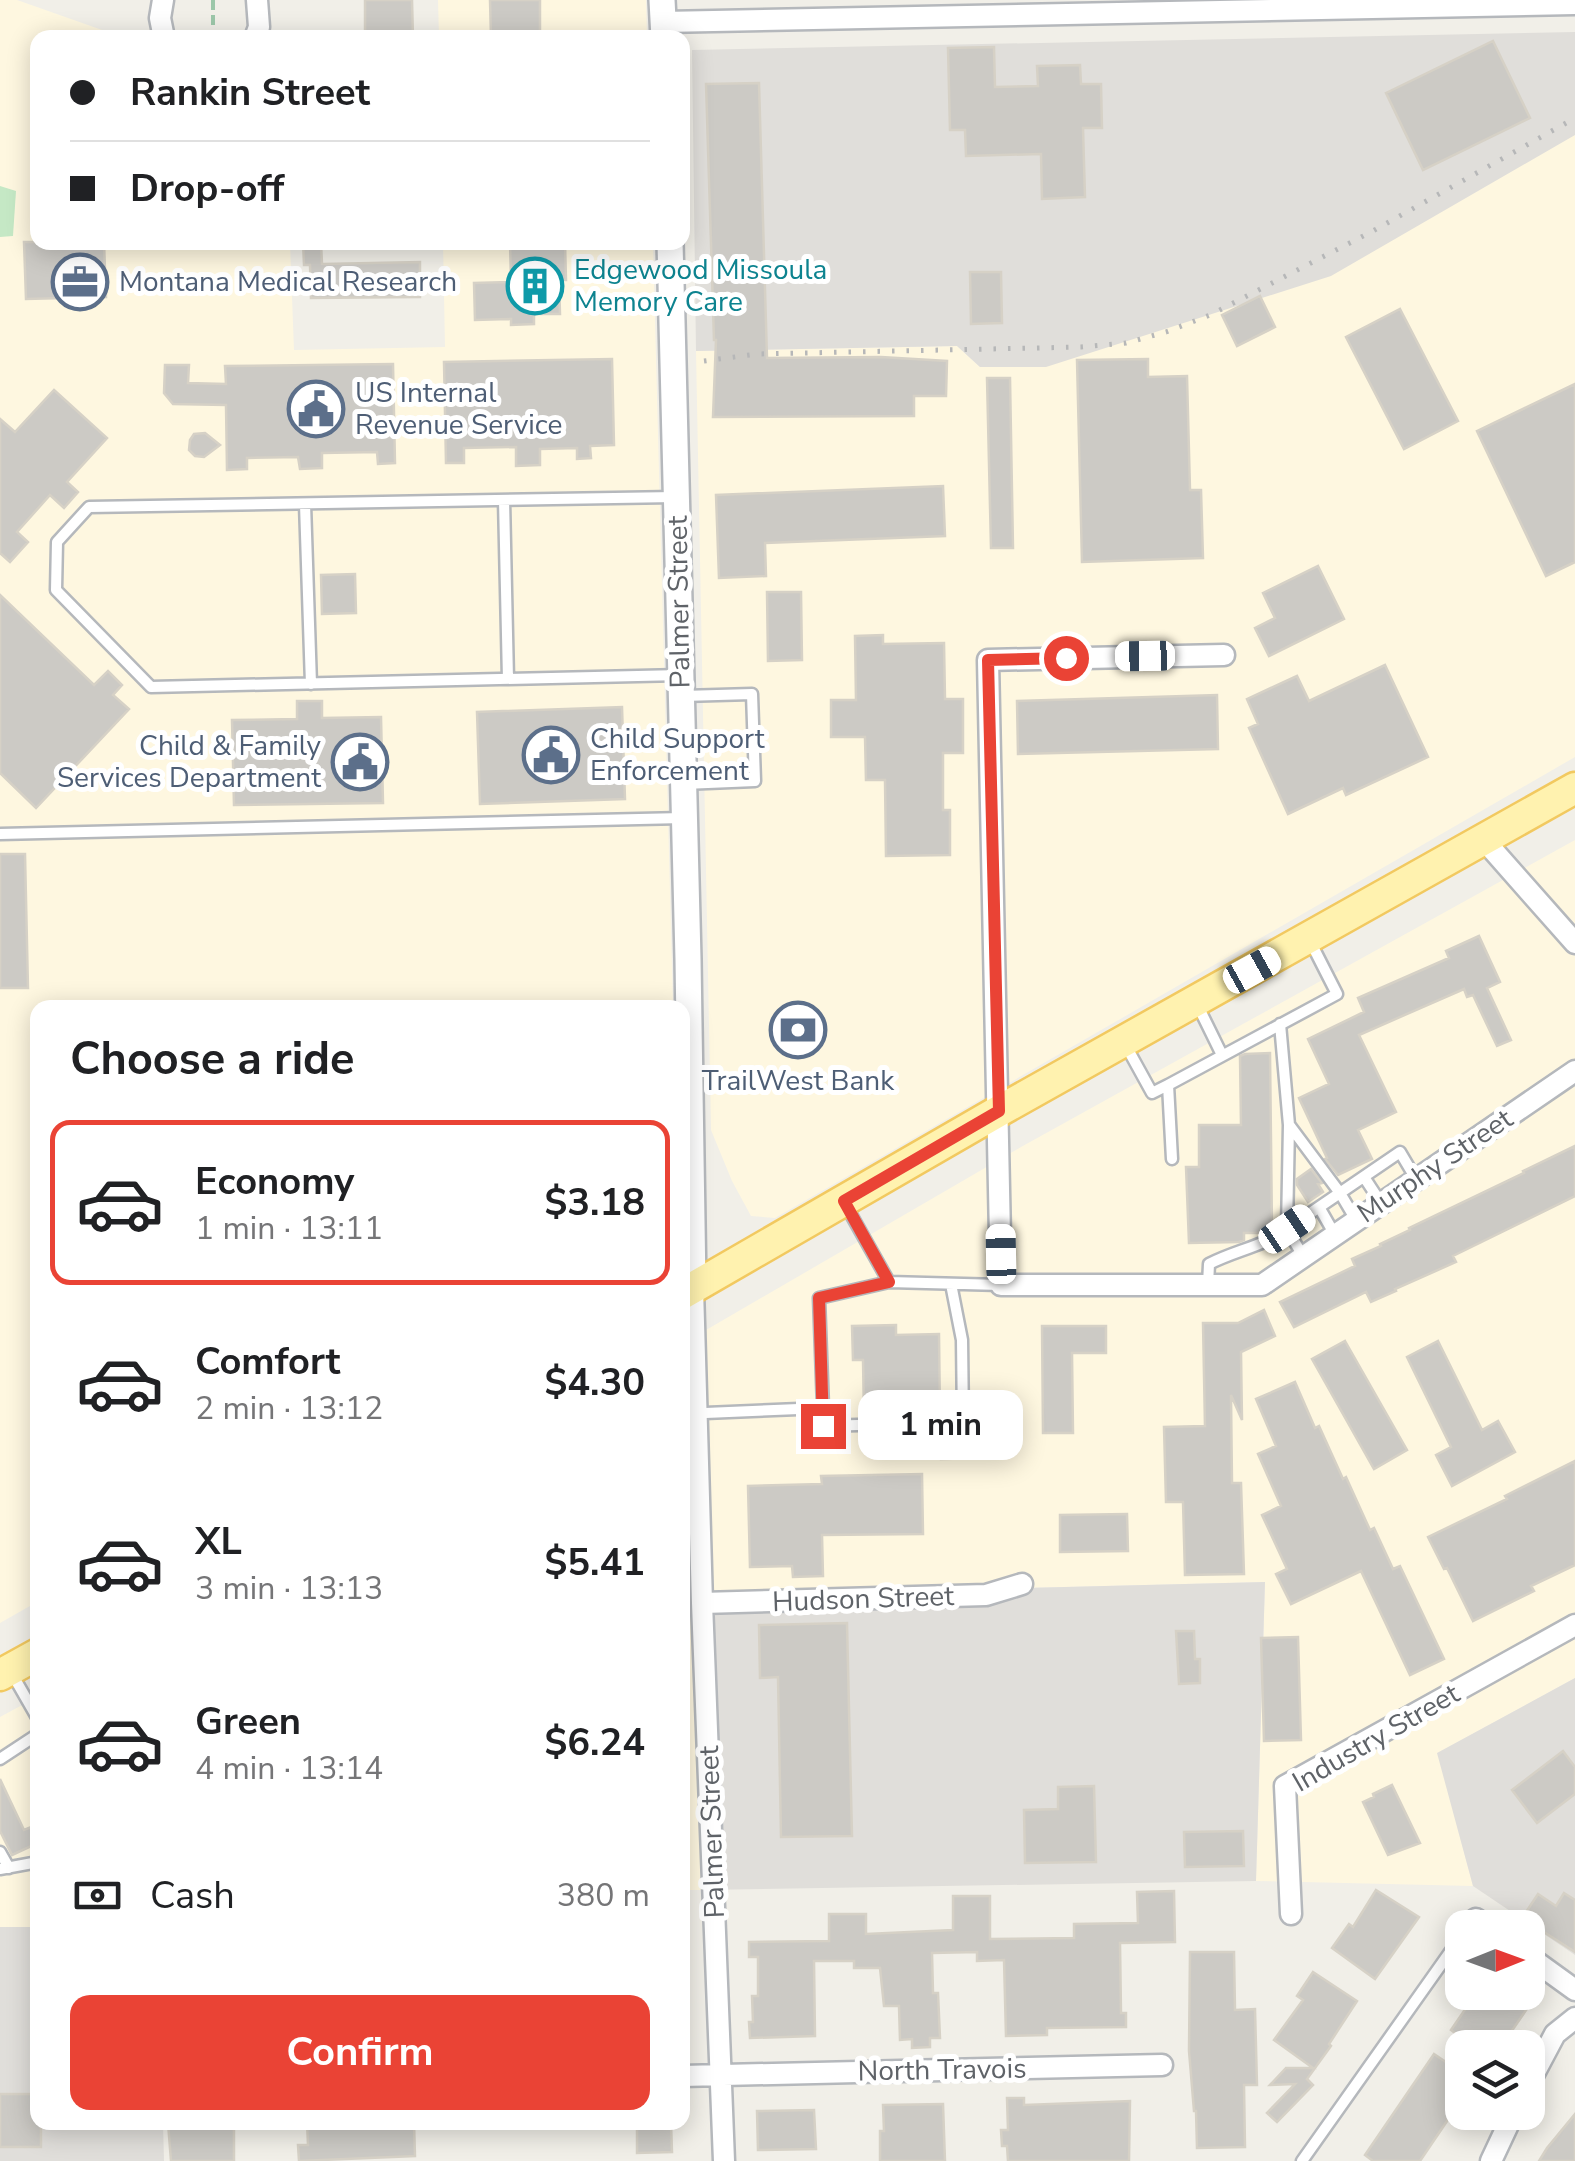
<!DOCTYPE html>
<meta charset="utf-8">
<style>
body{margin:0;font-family:"Nunito Sans",sans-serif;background:#f6f6f6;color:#202124;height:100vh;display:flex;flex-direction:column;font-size:38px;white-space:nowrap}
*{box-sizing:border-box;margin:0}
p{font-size:32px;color:#757577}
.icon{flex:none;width:55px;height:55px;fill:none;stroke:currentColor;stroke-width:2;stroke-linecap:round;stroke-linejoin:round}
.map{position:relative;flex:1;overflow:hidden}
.panel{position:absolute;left:30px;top:1000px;width:660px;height:1130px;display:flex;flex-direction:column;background:#fff;border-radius:20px;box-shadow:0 5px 25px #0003}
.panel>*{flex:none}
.hud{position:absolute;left:30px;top:30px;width:660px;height:220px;border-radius:20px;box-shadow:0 5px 25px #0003;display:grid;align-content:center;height:220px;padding:0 40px;background:#fff}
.needle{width:65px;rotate:89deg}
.controls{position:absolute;left:1445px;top:1910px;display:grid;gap:20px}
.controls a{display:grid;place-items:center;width:100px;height:100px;border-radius:20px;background:#fff;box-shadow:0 5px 25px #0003;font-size:50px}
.end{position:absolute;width:45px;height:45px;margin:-22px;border:12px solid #ea4335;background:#fff;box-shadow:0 0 0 5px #fff}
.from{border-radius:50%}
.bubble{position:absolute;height:70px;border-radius:20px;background:#fff;box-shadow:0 5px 25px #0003;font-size:32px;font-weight:700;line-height:70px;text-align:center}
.car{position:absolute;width:30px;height:60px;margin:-30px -15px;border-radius:12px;box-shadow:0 0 8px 2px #0007;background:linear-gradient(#fff 24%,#345 0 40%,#fff 0 76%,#345 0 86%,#fff 0)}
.hud b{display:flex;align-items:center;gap:35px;height:95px;font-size:38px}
.hud b+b{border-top:2px solid #e0e0e0}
.hud i{width:25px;height:25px;background:#202124}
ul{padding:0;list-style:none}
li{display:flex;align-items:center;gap:30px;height:165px;margin:0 20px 15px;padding:0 20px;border:5px solid transparent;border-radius:20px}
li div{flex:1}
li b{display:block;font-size:38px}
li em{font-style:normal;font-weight:700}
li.active{border-color:#ea4335}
li>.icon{width:90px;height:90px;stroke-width:1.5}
h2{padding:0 40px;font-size:45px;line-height:120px}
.pay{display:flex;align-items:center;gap:25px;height:110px;padding:0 40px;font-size:38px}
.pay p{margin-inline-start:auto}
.primary-button{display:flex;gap:20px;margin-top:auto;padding:20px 40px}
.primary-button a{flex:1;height:115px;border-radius:20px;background:#ea4335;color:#fff;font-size:40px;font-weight:700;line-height:115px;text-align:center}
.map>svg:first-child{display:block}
</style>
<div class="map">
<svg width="1575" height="2161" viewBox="0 0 1575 2161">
<rect width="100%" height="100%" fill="#f1efe8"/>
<path fill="#fef7e0" d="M0,0h17l105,37 -84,1v204l252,1 4,107 151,-3 -2,-104h210l20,764 -635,1 -1,594 -37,21z
M438,0h208l1,37h-208z
M1575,134v623l-800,461 -24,-2 -19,-35 -21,-51 -15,-779 261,-5 23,21z
M1575,840v838l-137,75 35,133 -217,-5 9,-299 -241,6 -321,15v287h-20l-1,-546 339,-197z
M37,1697v230h-37v-210z"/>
<path fill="#e0deda" d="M1575,32v103l-244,141 -285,91h-66l-23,-21 -261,5 -4,-301z
M1265,1582l-9,299 -553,9 -1,-287 322,-15z
M1575,1678v277l-102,-69 -36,-133z
M0,1927h37l1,195 125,1 1,38h-164z"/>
<path fill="#c5e8c5" d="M0,186l16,5 -3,45 -13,1z"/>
<path fill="#cccac5" stroke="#d6d1c6" stroke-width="2.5" d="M365,0h47l1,38h-48z
M490,0h50v38h-49z
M1493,41l37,77 -107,52 -37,-77z
M994,47l1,40 43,-1 -1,-20 43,-1 1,19h20l1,44h-19l2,69 -43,2 -1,-45 -75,2 -1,-26h-15l-2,-82z
M759,83l8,275 114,-1 66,4 -1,35h-32v20l-201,1 3,-77h-2l-8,-256z
M24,242h80l2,55 -80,2z
M303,242h18l1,22 98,-2v35l-109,1 -1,-33h-6z
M510,242h55l1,38h-7l1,34h-26v10l-23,1v-6l-36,1 -1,-37 37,-1z
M970,272h31l1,51 -31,1z
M1260,296l15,31 -38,19 -15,-31z
M1400,309l58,112 -54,28 -58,-112z
M612,359l2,86 -24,1 1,12 -14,1v-11l-37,1v16l-24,1v-19l-52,1v15h-18l-2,-101z
M1148,359v18l39,-1 3,114h11l2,68 -121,4 -5,-202z
M393,364l2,99 -17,1 -1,-12 -55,1v15l-22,1 -2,-12 -51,1v11l-20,1 -1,-65 -53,-1 -9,-11 1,-28h24l-1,18 38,1 -1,-18z
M987,378h23l3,170h-22z
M1575,384v178l-29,14 -69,-145z
M54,390l53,48 -40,44 11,10 -14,16 -14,-13 -33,37 11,10 -18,20 -10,-9v-134l15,13z
M205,433l15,12 -16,12 -9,-1 -6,-6 1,-10 4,-6z
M943,486l2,50 -180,7 1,33 -47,2 -3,-83z
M1318,566l26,53 -75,37 -14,-28 20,-10 -12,-25z
M355,574l1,39 -34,1 -1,-39z
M767,592h34l1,68 -34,1z
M0,595l94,90 14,-14 14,14 -9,10 16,14 -93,99 -36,-35z
M883,635v9l61,-1 1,56h18v54h-20v57h7v45l-64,1 -1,-76h-19l-1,-43h-34v-37h25l-1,-64z
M1385,665l43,92 -82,38 -3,-7 -55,26 -39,-86 9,-4 -11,-25 50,-23 12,25z
M1217,695l1,54 -200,5 -1,-53z
M297,701h25v17l59,-1 2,86 -149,2 -2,-85 65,-1z
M622,707l3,92 -145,5 -3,-92z
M0,854h25l3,134h-28z
M1479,936l21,46 -13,6 24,52 -14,6 -24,-51 -6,2 -3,-8 -105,46 37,77 -38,18 14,29 -34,16 -13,-16 2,-1 -28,-60 30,-14 -21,-45 56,-27 -6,-14 91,-40 -3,-7z
M782,1014h34v29h-10v14h-14v-12h-10z
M1270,1053l2,175 -10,5h-18v7l-5,2 -50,1 -3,-76h13v-42h42l-1,-69 5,-2z
M1575,1146v50l-122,60 3,6 -61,27 1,2 -25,11 -5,-10 -72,35 -14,-25 75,-36 -3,-7 29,-13 -1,-2 30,-14 -1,-2 115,-55 -1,-2z
M1311,1169l11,14 -4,1 5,8 -15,10 -11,-17v-6z
M1264,1310l11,26 -34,16 1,68 -11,-25 1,88h9l3,91 -59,1 -2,-73h-17l-2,-75 41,-1 -2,-103h35z
M896,1325v10l43,-1 1,80 -76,2 -1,-56h-10l-1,-34z
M1042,1326h64v27h-34l1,80h-30z
M1345,1341l62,109 -33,19 -62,-110z
M1438,1341l44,89 16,-9 17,31 -63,34 -16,-31 15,-8 -44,-90z
M1295,1382l20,46 4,-2 24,53 3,-2 24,53 4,-2 19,41 7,-3 44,93 -34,16 -49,-104 -70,33 -15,-30 11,-5 -25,-54 19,-9 -23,-52 18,-8 -20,-47z
M992,1441l1,17 -52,1v-17z
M1575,1461v104l-44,21 3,5 -61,30 -26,-53 -3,1 -16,-32 79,-38 -2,-3z
M922,1474l1,60 -101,1 1,41 -30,1 -1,-11 -42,1 -2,-81 74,-2 -1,-8z
M1127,1514l1,37 -68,1v-37z
M847,1623l5,213 -71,1 -3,-160 -18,1 -1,-53z
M1176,1631h18l1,28h5v24l-21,1z
M1298,1637l3,103 -37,1 -3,-103z
M1563,1751l12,16v27l-38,29 -25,-33z
M0,1779l24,51 7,-3 7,13v3l-26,12 -12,-24z
M1392,1785l28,58 -32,12 -25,-53 11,-5 -1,-3z
M1094,1786l2,76 -71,1 -1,-53 34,-1v-22z
M1243,1831l1,35 -59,1 -1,-35z
M1376,1890l43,27 -44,62 -43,-31 17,-24 4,3z
M1174,1891l1,51 -55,1 1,70h5v14l-79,1v7l-41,1 -2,-76 -27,1v-9l-45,1 1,40h5l2,45h-10v9l-18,1v-9l-12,1 -1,-34h-15l-4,-38h-26v-7h-40l1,75 -65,2 -1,-16h4l-1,-26h6v-39h-9v-15l80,-1v-27h37v20l87,-4v-34h37v43l84,-1v-14l64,-1 -1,-31z
M1564,1893l11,7v52l-53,-34 16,-24 18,12z
M1190,1952h44l1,58 20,-1 2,76h-13l1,62 -48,1 -1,-37h-2l-5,-60z
M1313,1972l44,29 -28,43 2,2 -24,33 6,6 -36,37 -10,-9 28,-29 -25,1 16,-17h27l-39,-28 29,-40 -6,-4z
M1477,1992h39l15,11 -31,45h-25l-24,-18z
M1434,2054l28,19v26l-42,62h-47l-8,-6z
M0,2094h38v28h3v25h-41z
M1007,2098h17v7l106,-4 -1,60h-121l-1,-15h-5l-1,-16h7z
M943,2104l2,57h-65v-30h4l-1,-26z
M814,2110l2,39 -58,1 -1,-39z
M1575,2114v47h-36l8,-13z
M234,2122v39h-63l-3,-38z
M307,2122h107l1,34 -116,5 -1,-16h10z
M637,2122h34l1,30 -35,1z"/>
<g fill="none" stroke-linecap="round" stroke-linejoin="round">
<g stroke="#b5b8bc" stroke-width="15">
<path id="service" d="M675,497l-586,10 -32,35 -1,48 95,97 530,-12
M504,500l4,179
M305,504l6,180
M683,696l69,-2 3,87 -71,3
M0,834l683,-16
M1196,1002l26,53
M1280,1024l9,101 -2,104 113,-77 16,27
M1125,1044l27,49 16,-8
M1290,1126l50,67 16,27
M1172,1159l-4,-74 169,-91 -28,-55
M1364,1177l17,26
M1319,1207l16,28
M889,1282l112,3
M1208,1285l1,-21c27,-14 53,-17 78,-35l16,27
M823,1408v18l140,-4 -1,-82 -11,-56
M682,1414l141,-6 -4,-110 70,-16 -45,-80
M11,1672l27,47
M0,1759l38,-25
M0,1852l9,16
M0,1869l38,-7
M1302,2161l160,-226"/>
</g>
<g stroke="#b5b8bc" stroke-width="25">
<path id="minor" d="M163,0l-3,18 4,20
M663,22l912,-18
M255,38l4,-11 -2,-27
M1224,655l-236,5 13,625h261l313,-214
M1484,840l91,103
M693,1288l9,315 22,558
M702,1603l284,-8 36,-11
M1291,1914l-6,-128 290,-161
M1476,1919l11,9
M1528,1956l47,34
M682,2076l480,-11
M1528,2085l27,-51 20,-16
M1491,2161l23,-49"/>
</g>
<g stroke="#b5b8bc" stroke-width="30">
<path id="tertiary" d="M662,0l2,38
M670,242l18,717 5,329"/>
</g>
<g stroke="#f2c960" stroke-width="35">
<path id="primary" d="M682,1294l317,-183 576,-323
M0,1675l38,-21"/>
</g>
<path stroke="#9cc7a9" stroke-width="4" stroke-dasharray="10 5" stroke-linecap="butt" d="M213,0v38"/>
<use href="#service" stroke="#fff" stroke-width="10"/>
<use href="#minor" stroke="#fff" stroke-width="20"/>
<use href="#tertiary" stroke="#fff" stroke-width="25"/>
<use href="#primary" stroke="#fff2af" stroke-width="30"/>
<path stroke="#b6b7b8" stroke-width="5" stroke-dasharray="2.5 12" stroke-linecap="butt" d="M704,361l53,-7 324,-7 45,-4 40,-11 44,-17 161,-83 204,-114"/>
</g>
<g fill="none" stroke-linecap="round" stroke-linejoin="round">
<path stroke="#ea4335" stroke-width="12" d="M823,1426l-4,-128 70,-16 -45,-81 155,-90 -11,-451 78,-2"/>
</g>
<defs>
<g id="office-ring" transform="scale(2.875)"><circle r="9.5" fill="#fff" stroke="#5c6f8a" stroke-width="1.5"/><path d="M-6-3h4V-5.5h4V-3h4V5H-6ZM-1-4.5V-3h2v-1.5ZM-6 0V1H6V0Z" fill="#5c6f8a"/></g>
<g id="building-ring" transform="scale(2.875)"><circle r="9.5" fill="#fff" stroke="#0f9aa8" stroke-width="1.5"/><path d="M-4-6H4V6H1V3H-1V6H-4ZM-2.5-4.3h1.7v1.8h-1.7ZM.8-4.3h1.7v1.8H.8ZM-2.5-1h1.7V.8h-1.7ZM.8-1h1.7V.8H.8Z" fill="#0f9aa8"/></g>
<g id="civic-ring" transform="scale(2.875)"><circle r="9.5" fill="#fff" stroke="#5c6f8a" stroke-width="1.5"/><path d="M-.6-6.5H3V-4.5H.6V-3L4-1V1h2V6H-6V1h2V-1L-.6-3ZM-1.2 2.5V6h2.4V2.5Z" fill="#5c6f8a"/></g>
<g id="bank-ring" transform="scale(2.875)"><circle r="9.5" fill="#fff" stroke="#5c6f8a" stroke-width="1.5"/><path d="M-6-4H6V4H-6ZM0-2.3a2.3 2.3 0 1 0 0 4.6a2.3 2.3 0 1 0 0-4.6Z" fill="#5c6f8a"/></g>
</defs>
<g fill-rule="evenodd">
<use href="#office-ring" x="80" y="282"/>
<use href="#building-ring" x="535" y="286"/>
<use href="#civic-ring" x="316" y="409"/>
<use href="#civic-ring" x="551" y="755"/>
<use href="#civic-ring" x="360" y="762"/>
<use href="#bank-ring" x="798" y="1030"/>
</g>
<g text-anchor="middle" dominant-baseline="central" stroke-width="10" stroke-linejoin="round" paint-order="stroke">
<g font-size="28" fill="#0d838f" stroke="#fff" text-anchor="start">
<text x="574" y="270">Edgewood Missoula<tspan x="574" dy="32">Memory Care</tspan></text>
</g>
<g font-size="28" fill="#4e5e75" stroke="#fff" text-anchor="start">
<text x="119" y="282">Montana Medical Research</text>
<text x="355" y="393">US Internal<tspan x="355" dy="32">Revenue Service</tspan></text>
<text x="590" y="739">Child Support<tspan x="590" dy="32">Enforcement</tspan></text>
<text x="321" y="746" text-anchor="end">Child &amp; Family<tspan x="321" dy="32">Services Department</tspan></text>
<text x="798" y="1081" text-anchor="middle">TrailWest Bank</text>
</g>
<g font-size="28" fill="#5f6368" stroke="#fff">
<text transform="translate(679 602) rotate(-91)">Palmer Street</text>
<text transform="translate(1435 1166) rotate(-34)">Murphy Street</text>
<text transform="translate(863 1599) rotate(-2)">Hudson Street</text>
<text transform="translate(1376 1738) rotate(-30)">Industry Street</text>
<text transform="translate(712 1832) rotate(-92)">Palmer Street</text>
<text transform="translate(942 2070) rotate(-1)">North Travois</text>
</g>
</g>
</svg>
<div class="controls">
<a><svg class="needle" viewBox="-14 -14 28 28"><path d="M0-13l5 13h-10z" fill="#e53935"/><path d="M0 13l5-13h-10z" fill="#757577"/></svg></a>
<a><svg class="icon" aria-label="layers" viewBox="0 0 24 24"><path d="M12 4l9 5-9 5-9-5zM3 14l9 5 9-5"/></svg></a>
</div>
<i class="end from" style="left:1066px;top:658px"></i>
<i class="end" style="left:823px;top:1426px"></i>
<div class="bubble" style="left:858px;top:1390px;width:165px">1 min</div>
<i class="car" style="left:1145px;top:656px;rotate:269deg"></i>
<i class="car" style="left:1252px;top:970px;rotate:61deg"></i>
<i class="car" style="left:1287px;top:1229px;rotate:56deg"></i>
<i class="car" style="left:1001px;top:1254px;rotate:359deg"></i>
<div class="hud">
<b><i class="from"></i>Rankin Street</b>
<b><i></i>Drop-off</b>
</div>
<section class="panel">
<h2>Choose a ride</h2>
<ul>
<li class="active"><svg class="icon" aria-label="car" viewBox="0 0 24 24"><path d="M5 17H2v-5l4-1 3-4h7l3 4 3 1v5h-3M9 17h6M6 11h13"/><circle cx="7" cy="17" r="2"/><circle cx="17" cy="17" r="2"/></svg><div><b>Economy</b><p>1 min · 13:11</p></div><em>$3.18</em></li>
<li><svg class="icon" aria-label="car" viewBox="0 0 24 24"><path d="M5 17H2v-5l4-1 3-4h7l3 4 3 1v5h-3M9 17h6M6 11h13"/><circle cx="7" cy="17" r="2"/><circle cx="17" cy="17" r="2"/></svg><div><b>Comfort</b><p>2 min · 13:12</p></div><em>$4.30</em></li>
<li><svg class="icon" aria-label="car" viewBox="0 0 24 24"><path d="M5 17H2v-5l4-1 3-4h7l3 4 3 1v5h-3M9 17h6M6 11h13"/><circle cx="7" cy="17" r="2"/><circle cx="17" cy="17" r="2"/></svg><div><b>XL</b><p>3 min · 13:13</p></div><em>$5.41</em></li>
<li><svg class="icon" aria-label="car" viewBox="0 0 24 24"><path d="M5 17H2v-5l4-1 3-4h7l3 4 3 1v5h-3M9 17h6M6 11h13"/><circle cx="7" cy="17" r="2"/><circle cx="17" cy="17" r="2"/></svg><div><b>Green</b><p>4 min · 13:14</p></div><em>$6.24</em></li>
</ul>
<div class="pay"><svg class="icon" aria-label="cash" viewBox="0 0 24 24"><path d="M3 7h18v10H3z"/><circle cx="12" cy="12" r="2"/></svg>Cash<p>380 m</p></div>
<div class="primary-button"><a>Confirm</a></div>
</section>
</div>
